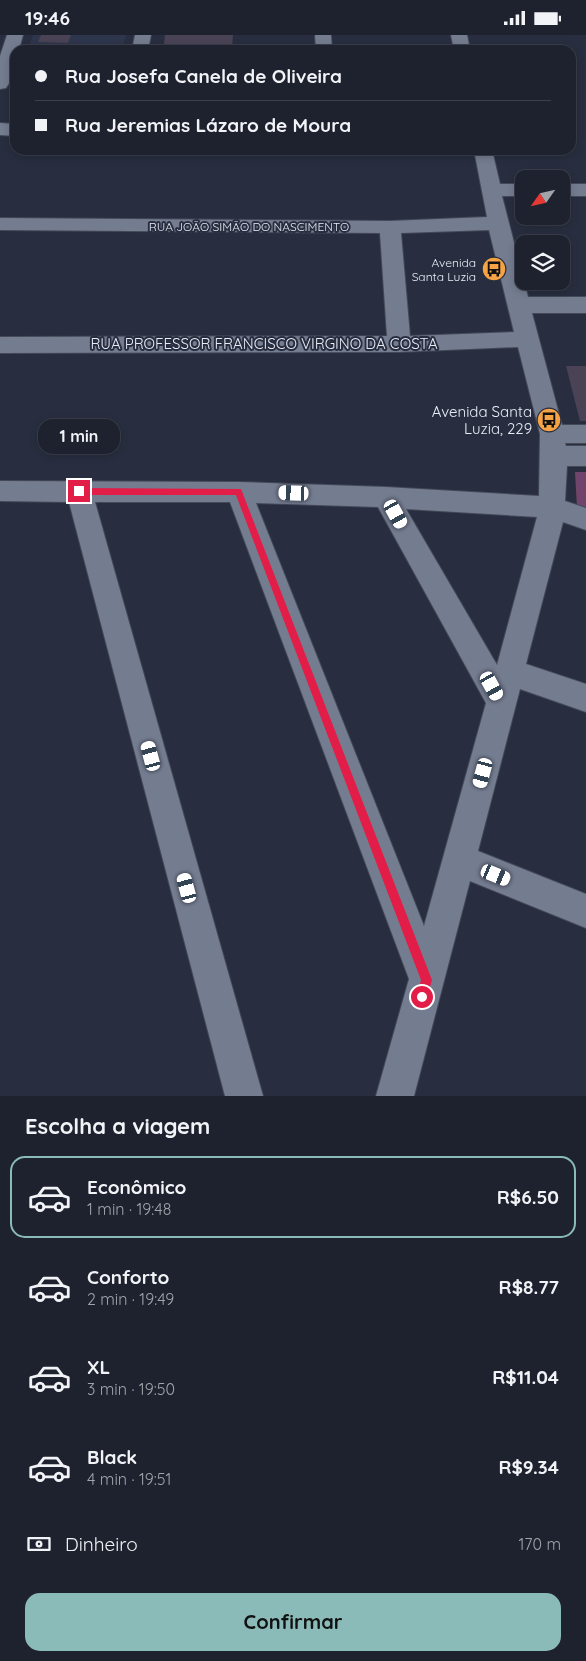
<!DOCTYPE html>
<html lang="pt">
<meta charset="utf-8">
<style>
body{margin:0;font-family:Quicksand,sans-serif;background:#262a37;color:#f1f3f6;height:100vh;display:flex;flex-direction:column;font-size:19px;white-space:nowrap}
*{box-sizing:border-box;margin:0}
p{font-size:16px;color:#a1a4aa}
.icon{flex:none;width:28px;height:28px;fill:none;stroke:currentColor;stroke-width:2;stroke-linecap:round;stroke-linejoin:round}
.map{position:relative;height:1061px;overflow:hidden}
.sheet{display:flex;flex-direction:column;background:#1e222f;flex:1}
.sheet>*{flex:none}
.top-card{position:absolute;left:10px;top:10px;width:566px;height:110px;border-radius:15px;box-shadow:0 2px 8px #0003,0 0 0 1px #3c3f4b;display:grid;align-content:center;height:110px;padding:0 25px;background:#1e222f}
.needle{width:32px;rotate:236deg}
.controls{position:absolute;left:515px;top:135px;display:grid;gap:10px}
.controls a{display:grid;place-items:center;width:55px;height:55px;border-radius:10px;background:#1e222f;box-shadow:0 2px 8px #0003,0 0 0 1px #3c3f4b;font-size:25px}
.end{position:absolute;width:22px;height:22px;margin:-11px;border:6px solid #e11d48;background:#fff;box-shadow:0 0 0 2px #fff}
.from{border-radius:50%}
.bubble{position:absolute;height:35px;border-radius:15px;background:#1e222f;box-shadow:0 2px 8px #0003,0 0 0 1px #3c3f4b;font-size:16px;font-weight:800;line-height:35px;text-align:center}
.car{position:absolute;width:15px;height:30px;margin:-15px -8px;border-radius:6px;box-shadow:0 0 4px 1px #0007;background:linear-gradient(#fff 24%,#345 0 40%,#fff 0 76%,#345 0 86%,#fff 0)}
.top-card b{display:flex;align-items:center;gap:18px;height:48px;font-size:19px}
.top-card b+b{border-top:1px solid #3c3f4b}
.top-card i{width:12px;height:12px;background:#f1f3f6}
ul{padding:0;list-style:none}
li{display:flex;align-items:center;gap:15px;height:82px;margin:0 10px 8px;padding:0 15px;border:2px solid transparent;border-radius:15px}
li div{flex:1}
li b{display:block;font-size:19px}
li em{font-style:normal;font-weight:800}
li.selected{border-color:#8bbbb9}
li>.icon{width:45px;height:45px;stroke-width:1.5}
h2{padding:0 25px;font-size:22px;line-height:60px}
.pay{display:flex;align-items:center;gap:12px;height:55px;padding:0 25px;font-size:19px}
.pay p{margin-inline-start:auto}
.button{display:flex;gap:10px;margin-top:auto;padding:10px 25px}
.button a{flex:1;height:58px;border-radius:15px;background:#8bbbb9;color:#111;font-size:20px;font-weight:800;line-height:58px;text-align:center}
.status{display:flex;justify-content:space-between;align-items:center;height:35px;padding:0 25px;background:#1e222f;direction:ltr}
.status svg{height:14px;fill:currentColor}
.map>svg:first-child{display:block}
</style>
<div class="status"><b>19:46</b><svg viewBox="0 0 49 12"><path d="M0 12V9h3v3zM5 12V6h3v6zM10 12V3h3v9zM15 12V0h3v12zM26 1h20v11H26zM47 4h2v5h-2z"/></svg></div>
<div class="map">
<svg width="586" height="1061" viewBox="0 0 586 1061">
<rect width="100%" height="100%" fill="#282e3f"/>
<path fill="#2e364d" d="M33,0h93l-3,12h-94z"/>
<path fill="#71456b" d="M575,437h11v39l-9,-3z"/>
<path fill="#494355" d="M41,0h30l-3,8 -30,-1z
M165,0h68l-1,13h-23l1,-4h-46z
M566,331h20v55h-6z"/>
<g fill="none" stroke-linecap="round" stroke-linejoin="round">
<g stroke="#444958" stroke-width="2">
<path id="minor" d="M7,0h16l-4,15h-4c0,13 -1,27 -9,38l-6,1v-33z
M135,0h16l-3,15h-16z
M315,0h16l1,15h-16z
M451,0h16l3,15h-16z
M0,88l15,1v12l-15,-1z
M474,115h18l8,34h24v12h-22l26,101h58v16h-54l30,112h24v18h-21l1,3h20v20h-19l-2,35 21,7v22l-23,-8 -37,142 60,20v28l-66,-23 -42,162 108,43v34l-116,-47 -56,215h-38l33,-117 -179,-477h-135l168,594h-38l-156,-594 -69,-1v-20l239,1 147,5 153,9 1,-62 -22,-87 -119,5 -399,1v-16l387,-1 -7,-103 -380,-3v-12l390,3 97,-4zM489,195l25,102 -104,4 -9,-103zM256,468l122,4 108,196 -62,223zM406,474l131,8 -40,148z
M561,149h25v12h-25z"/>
</g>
<use href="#minor" fill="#747c90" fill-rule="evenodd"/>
</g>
<path fill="#e11d48" d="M79,453l162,1 191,491 -6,20h-8l-1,-3 4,-17 -185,-485h-157l-4,-4z"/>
<defs>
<g id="bus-disc" transform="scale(1.25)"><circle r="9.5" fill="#f5a345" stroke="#282e3f"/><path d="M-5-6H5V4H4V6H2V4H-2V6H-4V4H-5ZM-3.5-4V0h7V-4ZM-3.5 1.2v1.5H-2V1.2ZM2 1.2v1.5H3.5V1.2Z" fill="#111"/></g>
</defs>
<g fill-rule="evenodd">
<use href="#bus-disc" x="494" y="234"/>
<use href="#bus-disc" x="549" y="385"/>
</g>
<g text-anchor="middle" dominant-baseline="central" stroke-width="4" stroke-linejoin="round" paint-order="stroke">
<g font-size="12" fill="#e7ecf7" stroke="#282e3f">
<text x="249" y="191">RUA JOÃO SIMÃO DO NASCIMENTO</text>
</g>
<g font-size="12" fill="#e7ecf7" stroke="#282e3f" text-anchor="end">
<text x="476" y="227">Avenida<tspan x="476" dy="14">Santa Luzia</tspan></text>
</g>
<g font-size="15" fill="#e7ecf7" stroke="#282e3f">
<text x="264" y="308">RUA PROFESSOR FRANCISCO VIRGINO DA COSTA</text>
</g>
<g font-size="15" fill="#e7ecf7" stroke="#282e3f" text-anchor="end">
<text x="532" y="376">Avenida Santa<tspan x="532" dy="17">Luzia, 229</tspan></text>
</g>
</g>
</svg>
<div class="controls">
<a><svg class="needle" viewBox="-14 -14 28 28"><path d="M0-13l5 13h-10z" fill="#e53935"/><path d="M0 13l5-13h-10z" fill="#a1a4aa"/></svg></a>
<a><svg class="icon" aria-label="layers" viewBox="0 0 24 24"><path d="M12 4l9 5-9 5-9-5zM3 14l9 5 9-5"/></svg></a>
</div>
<i class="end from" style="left:422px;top:962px"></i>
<i class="end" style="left:79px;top:456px"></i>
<div class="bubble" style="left:38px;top:384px;width:82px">1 min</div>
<i class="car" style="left:294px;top:458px;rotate:272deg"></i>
<i class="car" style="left:396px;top:479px;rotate:151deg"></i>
<i class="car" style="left:492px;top:651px;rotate:151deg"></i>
<i class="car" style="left:151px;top:721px;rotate:345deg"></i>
<i class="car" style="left:483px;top:738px;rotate:195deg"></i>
<i class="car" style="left:496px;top:840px;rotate:112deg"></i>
<i class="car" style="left:187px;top:853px;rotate:345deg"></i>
<div class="top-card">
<b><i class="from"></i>Rua Josefa Canela de Oliveira</b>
<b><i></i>Rua Jeremias Lázaro de Moura</b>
</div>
</div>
<section class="sheet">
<h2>Escolha a viagem</h2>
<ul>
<li class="selected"><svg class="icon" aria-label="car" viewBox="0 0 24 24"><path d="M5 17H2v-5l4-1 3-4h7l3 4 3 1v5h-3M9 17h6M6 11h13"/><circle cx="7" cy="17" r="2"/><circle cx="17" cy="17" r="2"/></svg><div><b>Econômico</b><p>1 min · 19:48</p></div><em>R$6.50</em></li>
<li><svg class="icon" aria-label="car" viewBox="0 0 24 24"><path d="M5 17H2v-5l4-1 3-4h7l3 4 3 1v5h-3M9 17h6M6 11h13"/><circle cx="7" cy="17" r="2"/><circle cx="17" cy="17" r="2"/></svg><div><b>Conforto</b><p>2 min · 19:49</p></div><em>R$8.77</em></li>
<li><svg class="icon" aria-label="car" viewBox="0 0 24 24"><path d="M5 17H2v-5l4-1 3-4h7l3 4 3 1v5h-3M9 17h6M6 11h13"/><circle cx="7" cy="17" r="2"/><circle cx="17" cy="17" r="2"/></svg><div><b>XL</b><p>3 min · 19:50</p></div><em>R$11.04</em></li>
<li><svg class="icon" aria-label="car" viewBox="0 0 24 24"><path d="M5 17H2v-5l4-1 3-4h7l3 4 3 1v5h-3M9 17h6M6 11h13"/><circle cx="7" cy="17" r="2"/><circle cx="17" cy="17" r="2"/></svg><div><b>Black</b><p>4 min · 19:51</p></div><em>R$9.34</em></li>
</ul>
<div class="pay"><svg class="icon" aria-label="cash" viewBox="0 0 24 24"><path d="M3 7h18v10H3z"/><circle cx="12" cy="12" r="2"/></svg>Dinheiro<p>170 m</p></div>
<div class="button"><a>Confirmar</a></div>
</section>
